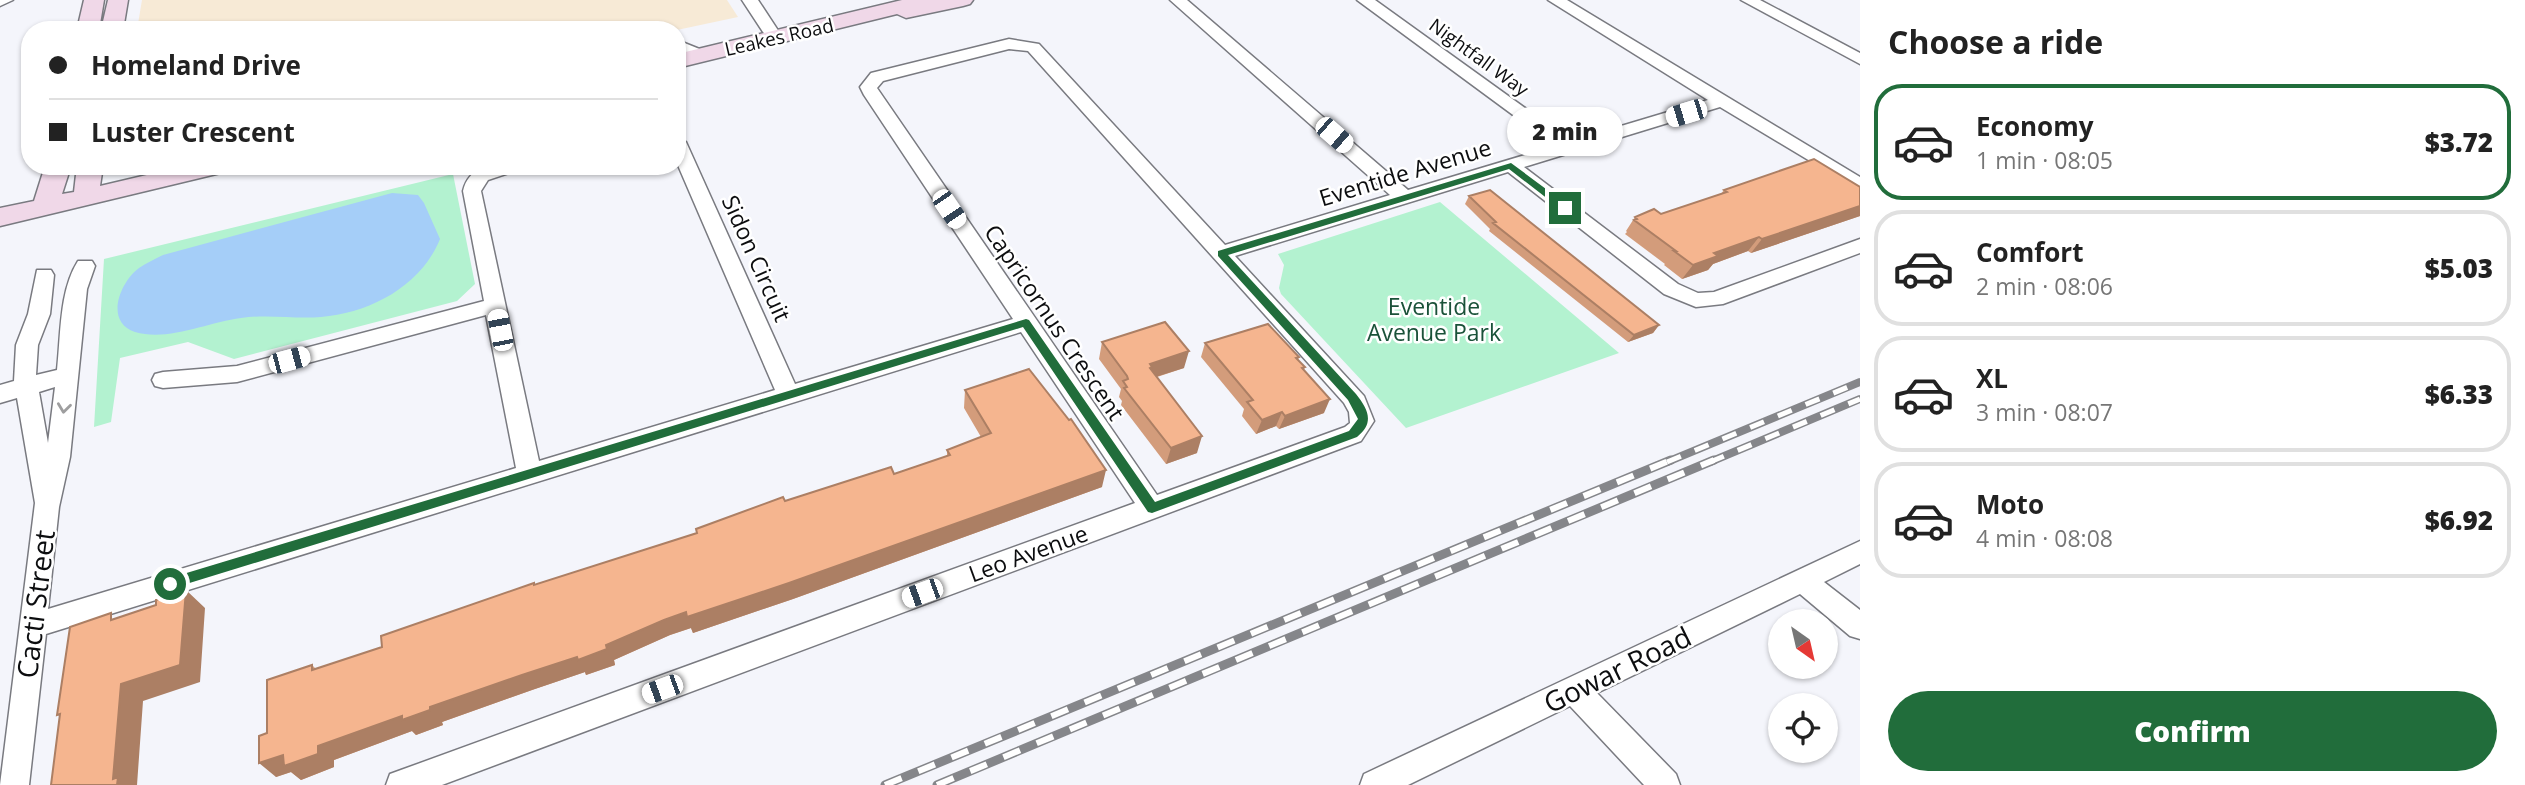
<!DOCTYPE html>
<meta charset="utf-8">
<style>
body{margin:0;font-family:"Open Sans",sans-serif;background:#f6f6f6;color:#222;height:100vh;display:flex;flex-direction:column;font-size:26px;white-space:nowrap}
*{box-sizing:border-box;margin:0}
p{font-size:23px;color:#767676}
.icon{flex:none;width:38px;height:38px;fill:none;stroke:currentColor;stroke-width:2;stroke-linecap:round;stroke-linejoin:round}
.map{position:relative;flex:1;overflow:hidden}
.panel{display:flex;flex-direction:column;background:#fff;width:665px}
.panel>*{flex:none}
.top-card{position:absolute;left:21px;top:21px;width:665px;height:154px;border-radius:28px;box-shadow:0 2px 5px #0004;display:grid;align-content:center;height:154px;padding:0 28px;background:#fff}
.needle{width:46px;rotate:146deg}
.fabs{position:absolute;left:1768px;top:609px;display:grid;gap:14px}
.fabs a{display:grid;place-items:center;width:70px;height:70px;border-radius:50%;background:#fff;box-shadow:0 2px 5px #0004;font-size:35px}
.end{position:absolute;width:32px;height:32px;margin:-16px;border:9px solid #216d3b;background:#fff;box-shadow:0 0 0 4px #fff}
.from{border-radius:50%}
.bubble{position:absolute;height:49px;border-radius:24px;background:#fff;box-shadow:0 2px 5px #0004;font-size:23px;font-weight:800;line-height:49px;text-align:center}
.car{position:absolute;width:21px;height:42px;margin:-21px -10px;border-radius:9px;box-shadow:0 0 5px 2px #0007;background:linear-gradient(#fff 24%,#345 0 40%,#fff 0 76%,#345 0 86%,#fff 0)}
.top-card b{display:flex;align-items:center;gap:24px;height:66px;font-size:26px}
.top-card b+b{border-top:2px solid #e0e0e0}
.top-card i{width:18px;height:18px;background:#222}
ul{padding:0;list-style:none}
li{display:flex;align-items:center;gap:21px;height:116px;margin:0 14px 10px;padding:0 14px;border:4px solid #e0e0e0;border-radius:28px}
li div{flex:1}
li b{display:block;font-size:26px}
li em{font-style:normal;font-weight:800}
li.active{border-color:#216d3b}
li>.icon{width:63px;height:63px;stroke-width:1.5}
h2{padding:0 28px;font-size:32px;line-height:84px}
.button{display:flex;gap:14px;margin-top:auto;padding:14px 28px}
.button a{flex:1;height:80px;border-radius:42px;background:#216d3b;color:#fff;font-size:28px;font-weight:800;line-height:80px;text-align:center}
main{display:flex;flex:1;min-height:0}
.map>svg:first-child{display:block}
</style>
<main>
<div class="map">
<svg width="1860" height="785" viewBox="0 0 1860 785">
<rect width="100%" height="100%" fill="#f4f5fb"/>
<path fill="#f7ead6" d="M142,0h585l11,17 -61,13h-540z"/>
<path fill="#b3f2d0" d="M453,174l22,110 -18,17 -223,58 -46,-17 -68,16 -9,64 -17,5 10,-168z
M1440,202l179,151 -213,75 -125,-134 -2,-6 5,-23 -6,-11z"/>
<path fill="#a5cef8" d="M392,193l26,2 6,8 16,36c-19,47 -70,74 -119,78 -27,2 -53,-3 -80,1 -33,4 -73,24 -106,14 -31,-10 -15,-50 4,-64 7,-5 16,-9 24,-13z"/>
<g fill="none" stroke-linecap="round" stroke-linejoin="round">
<g stroke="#797a80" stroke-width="3">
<path id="street" d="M0,0h13l-13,6z
M742,0h16l25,38 -2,3h-12z
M1170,0h17l221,190 147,-44 -198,-146h18l196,141 137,-41 -160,-100h19l293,177v14l-140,-84 -196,60 154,117 20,9 16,-1 146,-53v14l-137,51 -27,3 -32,-13 -156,-122 -273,84 129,140 10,25 -13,20 -919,344h-56l4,-11 11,-4 734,-267 -114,-171 -975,302 -17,151h-29l35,-282 -18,-105 -17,5v-18l14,-4 2,-36 12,-31 9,-44h14l3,5 -4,39 -12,31 -2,30 21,-5c4,-35 2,-79 21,-109h14l3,5 -8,23 -17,168 -11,50 -11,102 468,-141 -30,-153 -249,67 -74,6 -8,-2 -3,-6 3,-6 8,-2 74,-6 247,-65 -21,-110c7,-29 34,-25 58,-25l-3,4 -30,10 -7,11 58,270 236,-71 -98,-227v-26l9,5 109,242 218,-65 -149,-224 -4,-8 11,-14 138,-34 30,5 186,201 165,-50zM1009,49l19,2 316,352 5,9 1,11 -5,4 -188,68 -280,-407 6,-7zM55,387l-7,56 -9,-51z
M1741,0h19l100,53v11z
M677,40l30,12 2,3 -8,5 -24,-9z
M1860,541v23l-36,18 36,28v29l-10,-3 -50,-42 -203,99 79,81 4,11h-36l-74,-79 -162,79h-48l4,-11z"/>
</g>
<g stroke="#797a80" stroke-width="3">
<path id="secondary" d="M84,0h20l-5,30h-22z
M108,0h20l-5,30h-22z
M902,0h71l-3,4 -7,2 -57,12 -9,-4 -220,54v-14z
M45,166h26l-9,28 12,-2 3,-26h26l-3,20 85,-20h48l-4,5 -229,55v-18l34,-7z"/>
</g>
<use href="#street" fill="#fff" fill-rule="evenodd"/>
<use href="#secondary" fill="#f0d8e8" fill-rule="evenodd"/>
<g stroke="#85868a" stroke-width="8">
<path id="rail-far1" d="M1667,462l193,-80
M1710,462l150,-63"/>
</g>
<g stroke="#85868a" stroke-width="9">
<path id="rail" d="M885,785l786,-325
M937,785l777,-325"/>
</g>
<use href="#rail-far1" stroke="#fff" stroke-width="5" stroke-dasharray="15" stroke-linecap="butt"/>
<use href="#rail" stroke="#fff" stroke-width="6" stroke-dasharray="18" stroke-linecap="butt"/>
</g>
<path fill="#d39c7b" d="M1860,187v29l-109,37 -3,-2 -35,13 -5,6 -26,9 -18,-14 1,-1 -40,-30 2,-2 -1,-1 9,-14 26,-3 60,-20 3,-4z
M1469,196l190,129 -6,8 -25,9 -139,-111 1,-2 -25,-25z
M1102,342l82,26 -27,9 40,76 -31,11 -45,-59 1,-4 -3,-4 2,-8 -22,-30z
M1205,343l94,14 -1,3 7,7 -1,3 20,43 -45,16 -3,-3 -20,8 -14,-18 2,-7 -43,-52z
M965,390l137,97 -309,112 -100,34 -2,-5 -21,7 -56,25 1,5 -29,10 -1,-3 -53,18 -90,32 1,3 -27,10 -4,-4 -78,29v7l-33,13 -10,-8 -15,5 -9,-44 45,-68 4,4 66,-22 153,-62 162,-52 88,-32 109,-27 53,-18v-6l34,-13 -17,-29z"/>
<path fill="#ac7f64" d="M1860,206v10l-109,37 11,-14z
M1759,237l-11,14 -35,13 -5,6 -26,9 11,-14 21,-12z
M1659,325l-6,8 -25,9 6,-7z
M1189,351l-5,17 -35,11 1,-15z
M1330,399l-6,14 -45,16 6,-13z
M1282,412l-6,14 -20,8 6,-14z
M1202,436l-5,17 -31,11 5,-16z
M1106,470l-4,17 -309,112 -100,34 -2,-5 -21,7 -56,25 1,5 -29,10 -1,-3 -53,18 -90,32 1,3 -27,10 -4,-4 -78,29v7l-33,13 -10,-8 -15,5 -17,-14 171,-56 176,-62 58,-25z
M186,590l19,18 -5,74 -57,19 -6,84h-20l-4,-6 8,-95z"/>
<path fill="#f5b58f" stroke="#ac7f64" stroke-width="2" d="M1814,159l46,28v19l-98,33 -3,-2 -45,16 4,3 -25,9 -19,-14h2l-42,-31 3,-1 -2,-2 19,-8 7,5 66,-22 -3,-2z
M1490,190l169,135 -25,10 -141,-112 3,-1 -27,-26z
M1165,322l24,29 -39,13 2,3 -2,1 52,68 -31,12 -47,-60 3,-1 -4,-6 5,-2 -1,-3 -25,-34z
M1268,324l31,33 -3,1 9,9 -3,1 28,31 -45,17 -3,-4 -20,8 -15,-18 6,-2 -48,-57z
M1029,369l40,51 2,-1 35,51 -317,113 -102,34 -1,-5 -22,8 -58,25 1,4 -29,11 -1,-3 -55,18 -92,32v3l-28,10v-4l-84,30v8l-34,12 -1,-11 -24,8v-27l8,-3v-53l45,-15v5l70,-23 -1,-11 153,-53v2l163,-52 -1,-4 87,-32 2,4 106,-34 3,7 56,-19 -3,-5 44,-17 -26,-43z
M186,590l-6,75 -59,19 -8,95 5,-2 -1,8h-66l9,-71 -3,1 13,-88 41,-14v7l45,-15v-5z"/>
<defs><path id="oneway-chevron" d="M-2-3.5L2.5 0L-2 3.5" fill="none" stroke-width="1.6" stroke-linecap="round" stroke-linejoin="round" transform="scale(1.75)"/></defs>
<use stroke="#9e9e9f" href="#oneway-chevron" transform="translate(64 408) rotate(97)"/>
<path fill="#216d3b" d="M1511,163l58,43v4h-7l-53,-41 -281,86 128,139c12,15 19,29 1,43l-205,76 -4,-1 -125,-185 -853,262 -7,-5 7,-6 856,-259 3,1 126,182 194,-71 9,-12 -10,-19 -130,-144v-5z"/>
<g text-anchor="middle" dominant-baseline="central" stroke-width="5" stroke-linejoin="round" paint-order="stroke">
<g font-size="19" fill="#0c0d0f" stroke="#fff">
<text transform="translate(779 37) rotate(-13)">Leakes Road</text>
<text transform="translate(1479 57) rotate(36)">Nightfall Way</text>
</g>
<g font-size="23" fill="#0c0d0f" stroke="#fff">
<text transform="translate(1405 172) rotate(-17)">Eventide Avenue</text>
<text transform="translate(757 258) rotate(66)">Sidon Circuit</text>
<text transform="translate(1055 322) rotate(56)">Capricornus Crescent</text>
<text transform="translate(1028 553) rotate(-20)">Leo Avenue</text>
</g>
<g font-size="23" fill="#1a5239" stroke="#fff">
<text x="1434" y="306">Eventide<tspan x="1434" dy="26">Avenue Park</tspan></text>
</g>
<g font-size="28" fill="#0c0d0f" stroke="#fff">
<text transform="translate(35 604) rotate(-83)">Cacti Street</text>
<text transform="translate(1617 669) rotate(-26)">Gowar Road</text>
</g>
</g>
</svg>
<div class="fabs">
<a><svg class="needle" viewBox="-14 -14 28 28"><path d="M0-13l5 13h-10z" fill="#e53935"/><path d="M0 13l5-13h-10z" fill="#767676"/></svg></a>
<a><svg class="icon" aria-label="locate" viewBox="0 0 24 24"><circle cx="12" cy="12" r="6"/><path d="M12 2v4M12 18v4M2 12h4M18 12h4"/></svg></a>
</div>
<i class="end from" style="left:170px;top:584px"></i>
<i class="end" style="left:1565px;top:208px"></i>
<div class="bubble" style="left:1507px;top:107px;width:116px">2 min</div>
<i class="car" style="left:1686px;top:113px;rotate:253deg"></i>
<i class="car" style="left:1334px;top:135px;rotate:131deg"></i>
<i class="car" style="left:949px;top:209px;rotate:146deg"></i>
<i class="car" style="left:500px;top:330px;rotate:349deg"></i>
<i class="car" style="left:289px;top:360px;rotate:75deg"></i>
<i class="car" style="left:922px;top:593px;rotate:250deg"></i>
<i class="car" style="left:662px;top:689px;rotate:250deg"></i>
<div class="top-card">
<b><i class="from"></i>Homeland Drive</b>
<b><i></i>Luster Crescent</b>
</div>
</div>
<section class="panel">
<h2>Choose a ride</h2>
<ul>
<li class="active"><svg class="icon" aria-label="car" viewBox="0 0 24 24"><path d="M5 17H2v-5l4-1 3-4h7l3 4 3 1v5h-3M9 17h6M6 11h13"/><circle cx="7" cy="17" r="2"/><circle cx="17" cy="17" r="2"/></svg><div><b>Economy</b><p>1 min · 08:05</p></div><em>$3.72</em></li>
<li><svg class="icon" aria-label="car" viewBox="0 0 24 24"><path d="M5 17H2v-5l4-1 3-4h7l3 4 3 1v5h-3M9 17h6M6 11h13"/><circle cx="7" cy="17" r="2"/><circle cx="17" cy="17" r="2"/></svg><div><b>Comfort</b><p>2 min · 08:06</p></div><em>$5.03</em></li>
<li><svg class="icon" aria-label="car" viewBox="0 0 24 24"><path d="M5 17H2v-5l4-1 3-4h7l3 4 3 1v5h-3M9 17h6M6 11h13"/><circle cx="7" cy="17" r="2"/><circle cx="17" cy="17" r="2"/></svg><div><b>XL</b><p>3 min · 08:07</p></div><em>$6.33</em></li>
<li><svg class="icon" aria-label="car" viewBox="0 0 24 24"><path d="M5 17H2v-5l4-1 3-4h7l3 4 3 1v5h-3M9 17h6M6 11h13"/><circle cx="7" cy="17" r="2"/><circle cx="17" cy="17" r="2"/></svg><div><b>Moto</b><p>4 min · 08:08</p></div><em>$6.92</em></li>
</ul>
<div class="button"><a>Confirm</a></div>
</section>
</main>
